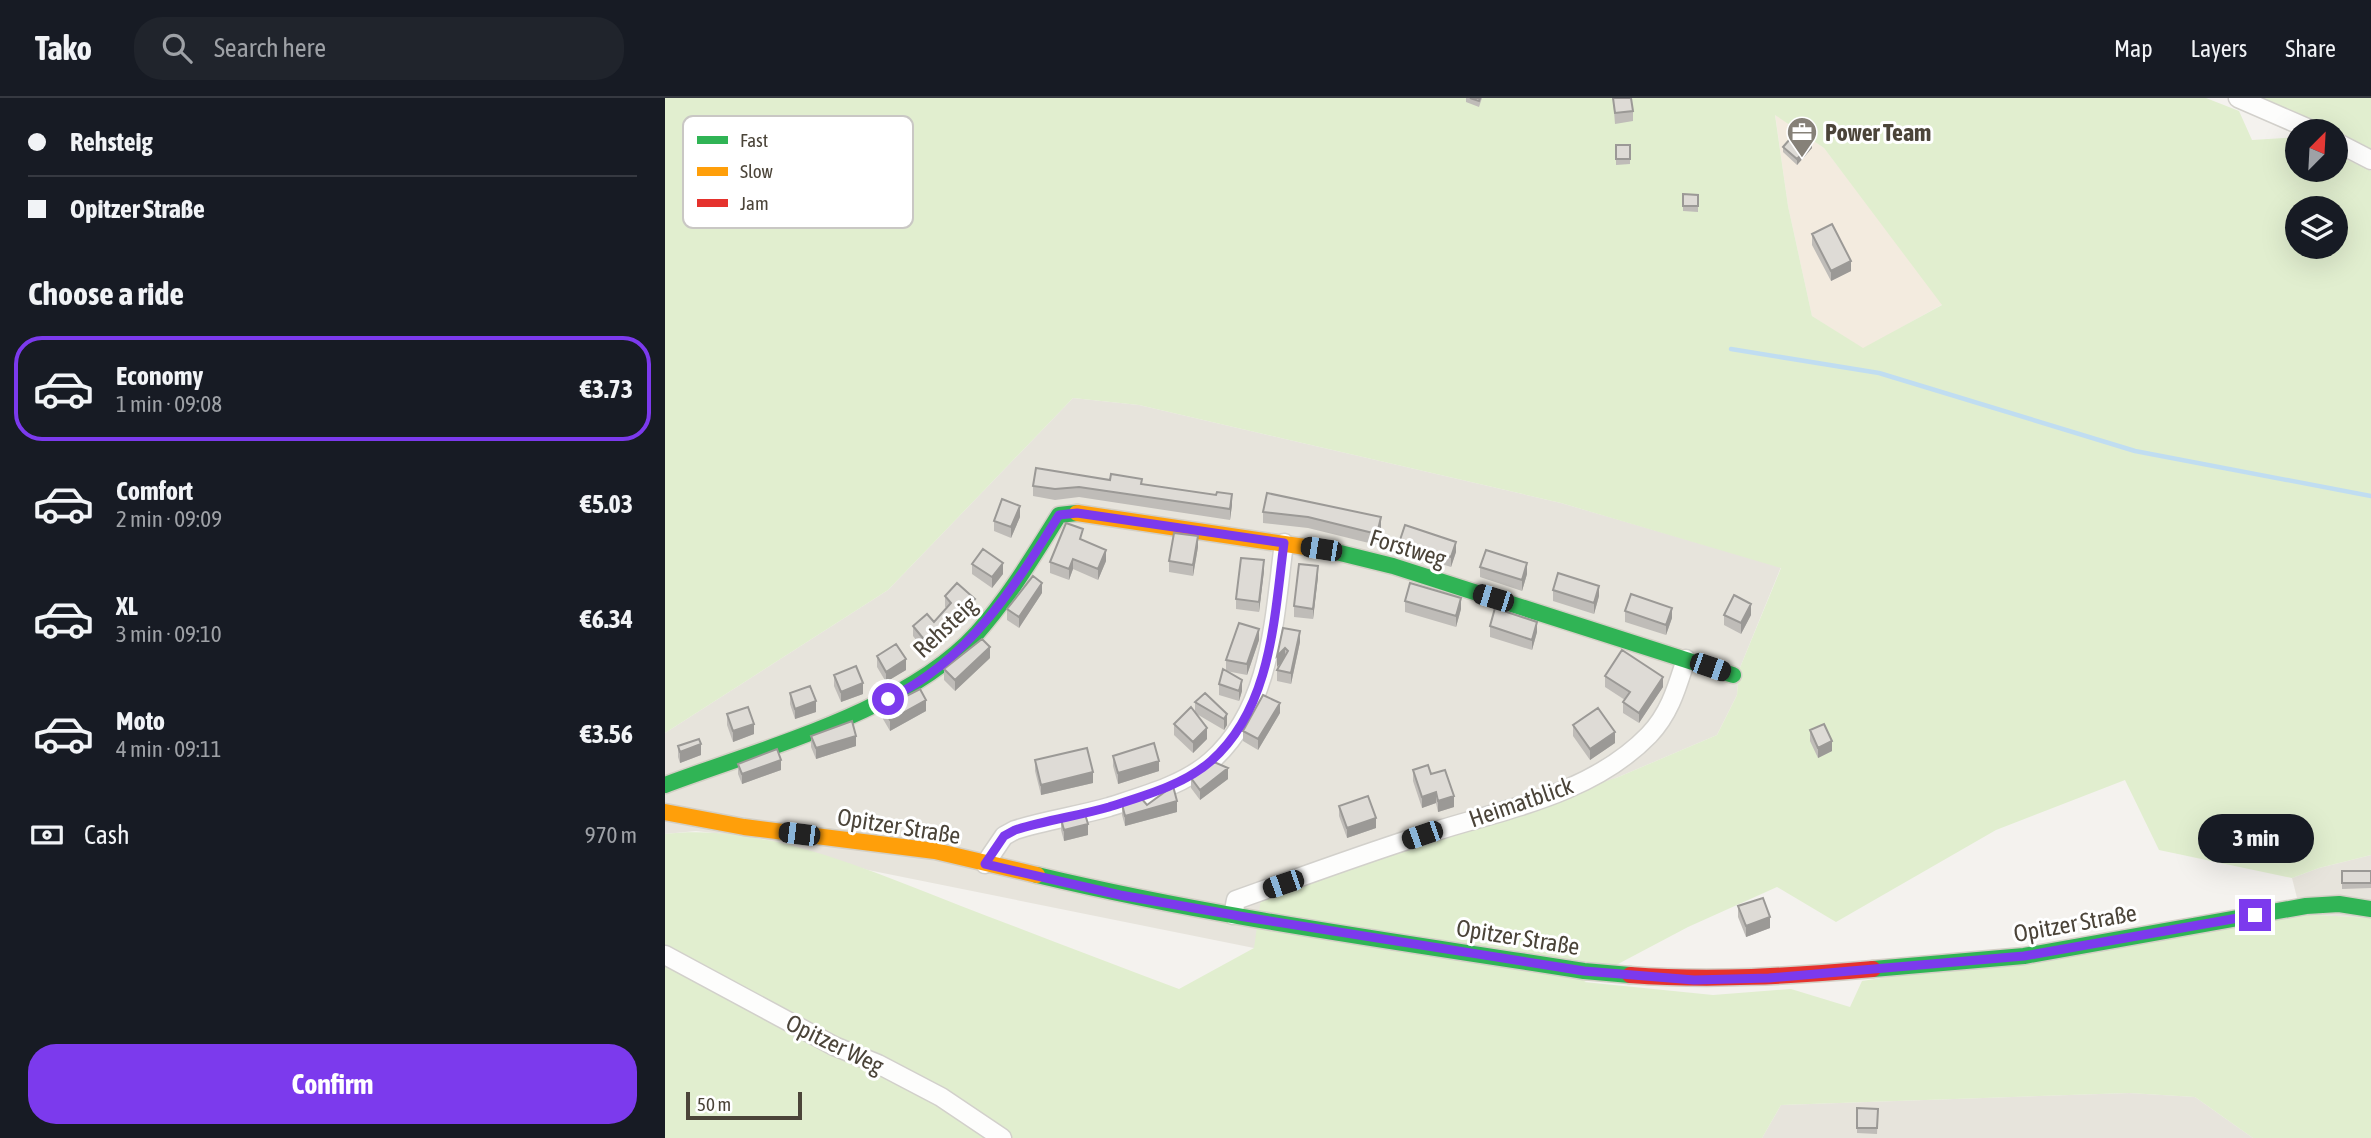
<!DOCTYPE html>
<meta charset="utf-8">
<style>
body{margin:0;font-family:"Asap Condensed",sans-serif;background:#20242c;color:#f1f3f6;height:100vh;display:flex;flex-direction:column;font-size:26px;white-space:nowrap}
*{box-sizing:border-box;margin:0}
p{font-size:23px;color:#9ea1a6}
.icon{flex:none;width:38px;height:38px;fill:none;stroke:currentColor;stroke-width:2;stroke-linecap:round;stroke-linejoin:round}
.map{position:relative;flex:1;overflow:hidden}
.side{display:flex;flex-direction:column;background:#171b24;width:665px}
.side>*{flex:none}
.guide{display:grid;align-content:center;height:154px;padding:0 28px;background:#171b24}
.needle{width:46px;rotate:24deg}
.tools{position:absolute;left:1620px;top:21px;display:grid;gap:14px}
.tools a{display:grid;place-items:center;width:63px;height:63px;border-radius:50%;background:#171b24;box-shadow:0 7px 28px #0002;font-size:35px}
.scale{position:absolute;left:21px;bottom:18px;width:116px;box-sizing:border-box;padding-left:7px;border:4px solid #4b4439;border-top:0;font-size:19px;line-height:24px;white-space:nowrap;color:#4b4439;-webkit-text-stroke:5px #fff;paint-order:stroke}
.end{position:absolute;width:32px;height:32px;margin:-16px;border:9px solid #7c3aed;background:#fff;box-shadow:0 0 0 4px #fff}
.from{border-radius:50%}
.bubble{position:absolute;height:49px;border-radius:24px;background:#171b24;box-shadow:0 7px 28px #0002;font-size:23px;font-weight:700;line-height:49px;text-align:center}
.car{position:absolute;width:21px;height:42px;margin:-21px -10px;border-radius:9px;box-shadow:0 0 5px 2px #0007;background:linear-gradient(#222 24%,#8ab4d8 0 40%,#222 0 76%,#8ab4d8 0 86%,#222 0)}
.guide b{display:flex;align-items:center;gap:24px;height:66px;font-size:26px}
.guide b+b{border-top:2px solid #363941}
.guide i{width:18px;height:18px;background:#f1f3f6}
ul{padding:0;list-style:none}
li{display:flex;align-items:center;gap:21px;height:105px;margin:0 14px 10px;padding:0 14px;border:4px solid transparent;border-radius:28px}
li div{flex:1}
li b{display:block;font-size:26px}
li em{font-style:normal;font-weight:700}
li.on{border-color:#7c3aed}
li>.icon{width:63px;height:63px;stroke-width:1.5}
h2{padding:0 28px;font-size:32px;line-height:84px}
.pay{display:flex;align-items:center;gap:18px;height:77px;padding:0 28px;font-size:26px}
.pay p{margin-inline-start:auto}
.cta{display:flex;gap:14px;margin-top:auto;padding:14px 28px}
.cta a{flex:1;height:80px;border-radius:28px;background:#7c3aed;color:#fff;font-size:28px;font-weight:700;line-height:80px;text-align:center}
header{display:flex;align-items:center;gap:42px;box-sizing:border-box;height:98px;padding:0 35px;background:#171b24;border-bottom:2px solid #363941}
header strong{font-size:33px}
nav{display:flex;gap:38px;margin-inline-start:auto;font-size:24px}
.search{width:490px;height:63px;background:#20242c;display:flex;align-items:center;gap:18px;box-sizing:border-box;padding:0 24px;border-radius:28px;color:#9ea1a6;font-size:26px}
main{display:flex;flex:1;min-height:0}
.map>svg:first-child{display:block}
</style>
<header>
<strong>Tako</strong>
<div class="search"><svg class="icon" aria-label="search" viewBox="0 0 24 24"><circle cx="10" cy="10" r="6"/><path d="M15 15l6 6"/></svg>Search here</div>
<nav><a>Map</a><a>Layers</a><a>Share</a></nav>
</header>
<main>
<section class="side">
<div class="guide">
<b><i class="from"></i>Rehsteig</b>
<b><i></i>Opitzer Straße</b>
</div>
<h2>Choose a ride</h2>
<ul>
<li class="on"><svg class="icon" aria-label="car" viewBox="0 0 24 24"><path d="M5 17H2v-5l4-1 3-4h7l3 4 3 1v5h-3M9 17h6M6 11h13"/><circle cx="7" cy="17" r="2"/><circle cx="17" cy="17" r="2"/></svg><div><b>Economy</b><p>1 min · 09:08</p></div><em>€3.73</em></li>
<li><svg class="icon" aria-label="car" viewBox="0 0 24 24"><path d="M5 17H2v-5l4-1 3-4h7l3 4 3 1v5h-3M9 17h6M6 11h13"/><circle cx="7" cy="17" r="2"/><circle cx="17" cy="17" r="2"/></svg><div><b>Comfort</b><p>2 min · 09:09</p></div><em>€5.03</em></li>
<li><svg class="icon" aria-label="car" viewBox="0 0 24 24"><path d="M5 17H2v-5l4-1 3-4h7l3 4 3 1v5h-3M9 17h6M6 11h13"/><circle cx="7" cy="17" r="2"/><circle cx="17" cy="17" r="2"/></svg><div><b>XL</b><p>3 min · 09:10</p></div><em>€6.34</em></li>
<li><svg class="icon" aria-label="car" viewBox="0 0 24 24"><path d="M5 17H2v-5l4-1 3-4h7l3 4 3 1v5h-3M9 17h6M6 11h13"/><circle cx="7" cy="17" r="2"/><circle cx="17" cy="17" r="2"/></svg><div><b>Moto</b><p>4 min · 09:11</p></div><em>€3.56</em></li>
</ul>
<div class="pay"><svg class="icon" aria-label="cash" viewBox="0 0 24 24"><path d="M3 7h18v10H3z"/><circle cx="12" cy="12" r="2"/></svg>Cash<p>970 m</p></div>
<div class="cta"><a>Confirm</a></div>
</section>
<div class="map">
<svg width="1706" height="1040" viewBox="0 0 1706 1040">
<rect width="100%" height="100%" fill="#f4f2ee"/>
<path fill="#e7e4dc" d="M408,300l66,7 422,98 220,64 -42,103 -2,25 -20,40 -101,43 -362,170 -386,-78 -108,-32 -64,-7 -31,3v-101l223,-143z
M1706,757v63l-70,-4 -9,-36 27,-10z
M1464,995l66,4 58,41h-491l19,-33z"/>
<path fill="#f3ebdf" d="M1110,16l49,34 119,156 -80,45 -51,-33 -24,-110z"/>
<path fill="#e1eecf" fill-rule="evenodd" d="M0,0h1541l33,13 13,29 46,-3v33h38v-16l35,17v684l-52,13 -27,10 -133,-28 -34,-70 -129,50 -160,92 -59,-35 -89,40 -104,55 129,13 78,-6 59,18 12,-26 439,-67 70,4v220h-118l-58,-41 -66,-4 -348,12 -19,33h-1097v-304c101,-11 203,36 296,72 73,28 146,56 218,83l75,-41 7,-50 159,-57 196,-63 101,-43 20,-40 2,-25 42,-102 -220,-65 -422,-98 -66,-7 -185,192 -223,143zM1110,17l49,33 118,157 -79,43 -51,-32 -24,-110zM1633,110h38v39h-38z
M1592,0h114v53l-35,-17v-3z"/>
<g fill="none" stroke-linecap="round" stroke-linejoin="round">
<path stroke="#c0ddf1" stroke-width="4.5" d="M1066,251l148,24 256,78 236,45"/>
<g stroke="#d2d0cb" stroke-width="21">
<path id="street" d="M1573,0l76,33
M1671,44l35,18
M320,766l19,-28 11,-6c31,-10 63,-14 94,-23 34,-11 75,-22 102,-46 61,-54 63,-143 73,-218
M568,817l3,-15c62,-22 124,-45 187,-65 77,-25 167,-39 226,-100 21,-22 28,-48 37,-76
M0,857l169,91 44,18 63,33 61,41"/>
</g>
<g stroke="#d3cfc5" stroke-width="19">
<path id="fast" d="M667,453l61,15 340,109
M0,687c98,-37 241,-74 312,-152 32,-36 57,-78 82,-118l18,-2
M372,777c180,43 364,67 547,96l46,4
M1208,871l151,-13 282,-50 33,-2 32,5"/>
</g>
<g stroke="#d3cfc5" stroke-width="19">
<path id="slow" d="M412,415l255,38
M0,714l79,15 191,24 102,24"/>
</g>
<g stroke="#d3cfc5" stroke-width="19">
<path id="jam" d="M965,877c82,6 161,1 243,-6"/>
</g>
<use href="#street" stroke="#fdfdfc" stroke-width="18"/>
<use href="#fast" stroke="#30b455" stroke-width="16"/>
<use href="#slow" stroke="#ff9f0a" stroke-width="16"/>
<use href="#jam" stroke="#e5322d" stroke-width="16"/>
</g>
<path fill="#bfbcb8" d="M801,0h16l-3,9 -13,-5z
M948,0l20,13v10l-18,3z
M951,47h14v19l-14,1z
M1118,49l29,1 -15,17 -14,-13z
M1018,96l15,1v17l-15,-1z
M1147,136l39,37 -20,10 -19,-36z
M477,387l90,20 -2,15 -151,-23 -24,3 -22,-4v-10z
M602,395l114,35 -4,17 -69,-17 -45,-5v-11z
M355,419l-9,21 -17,-7v-10z
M735,442l56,12 -5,15 -51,-16z
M418,443l23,20 -8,19 -25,-11 -4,11 -19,-7v-11z
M533,449l-5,29 -24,-4v-11z
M307,466l31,10 -11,14 -20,-14z
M815,469l47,7 -5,17 -42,-14z
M599,473l-5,41 -23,-3v-10z
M653,479l-5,42 -19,-2v-11z
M888,492l46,6 -5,18 -41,-13z
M377,495l-23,35 -12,-8v-11z
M280,498l30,14 -48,44 -14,-18v-10l21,-4 12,-14 -1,-1z
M740,503l56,8 -5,18 -51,-15z
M960,513l47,7 -6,17 -41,-13z
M1059,517h27l-10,19 -17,-9z
M825,528l47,6 -5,18 -42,-13z
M618,530l17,14 -9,42 -14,-3v-11l6,-10 -6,7z
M594,542l-12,35 -21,-4v-11z
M212,558l29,14 -20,12 -9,-15z
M325,560l-35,33 -11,-11v-11z
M169,577l29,19 -22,8 -7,-16z
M940,578l58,11 -24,36 -16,-10v-11l2,-2 -20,-13z
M554,586l23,7 -3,10 -20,-6z
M125,595l26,19 -21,7 -5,-15z
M530,604l32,12v11l-3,5 -29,-17z
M218,610l43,3 -36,20 -7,-12z
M615,615l-22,37 -15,-9v-10z
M62,616l27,20 -21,8 -6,-17z
M509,626l33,15 -14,14 -19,-18z
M908,627l42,18 -25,17 -17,-24z
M1145,632l22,21 -14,7 -8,-17z
M146,638l45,10 -40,13 -5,-12z
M13,648l23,9 -21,8 -2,-6z
M448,658l46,15 -41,13 -5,-18z
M370,662l58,23 -52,12 -6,-24z
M73,666l43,6 -39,14 -4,-10z
M748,672l18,4 23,33 -16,5 -2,-9 -14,5 -9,-27z
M526,680l37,1 -28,21 -9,-12z
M457,706l25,1 30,7 -52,14 -3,-11z
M674,708l37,22 -29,10 -8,-22z
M396,721l27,16 -24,6 -3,-11z
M1677,773h29v17l-29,1z
M1073,808l32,22 -24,9 -8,-20z
M1192,1010l21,1 -1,25 -20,-1z"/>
<path fill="#9b9996" d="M1147,45v5l-15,17v-6z
M1186,163v10l-20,10v-10z
M567,396v11l-2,15v-11z
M355,408v11l-9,21v-11z
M716,419v11l-4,17v-11z
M533,438v11l-5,29v-11z
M791,444v10l-5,15v-10z
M441,452v11l-8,19v-11z
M408,461v10l-4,11v-11z
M599,462v11l-5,41v-10z
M338,465v11l-11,14v-11z
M862,465v11l-5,17v-11z
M653,468v11l-5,42v-10z
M377,485v10l-23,35v-11z
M934,488v10l-5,18v-11z
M796,500v11l-5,18v-11z
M310,501v11l-48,44v-11z
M1086,506v11l-10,19v-11z
M1007,510v10l-6,17v-10z
M872,524v10l-5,18v-10z
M594,531v11l-12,35v-11z
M635,533v11l-9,42v-11z
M325,549v11l-35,33v-11z
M620,550v10l-8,9v-11z
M241,561v11l-20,12v-10z
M998,579v10l-24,36v-10z
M577,582v11l-3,10v-10z
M198,585v11l-22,8v-10z
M261,602v11l-36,20v-11z
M151,603v11l-21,7v-10z
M615,605v10l-22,37v-11z
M562,616v11l-3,5v-11z
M89,626v10l-21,8v-11z
M542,630v11l-14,14v-11z
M950,634v11l-25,17v-11z
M191,638v10l-40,13v-11z
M1167,643v10l-14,7v-10z
M36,646v11l-21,8v-11z
M116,662v10l-39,14v-10z
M494,663v10l-41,13v-11z
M563,670v11l-28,21v-10z
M428,674v11l-52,12v-10z
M771,694v11l-14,5v-11z
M789,698v11l-16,5v-11z
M512,703v11l-52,14v-10z
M711,720v10l-29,10v-10z
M423,726v11l-24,6v-11z
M1105,819v11l-24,9v-11z"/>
<path fill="#dedbd6" stroke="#9b9996" stroke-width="2" d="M805,0h10l-1,3z
M948,0h18l2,13 -18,2z
M1133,32l14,13 -15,16 -14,-12z
M951,47h14v14h-14z
M1018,96l15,1v11h-15z
M1167,126l19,37 -20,10 -19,-37z
M371,370l74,12 1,-6 31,5 -1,5 75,11 1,-3 15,2 -2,15 -151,-22 -24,2 -22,-3z
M602,395l114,24 -4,17 -69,-17 -45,-5z
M337,401l18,7 -9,21 -17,-6z
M401,425l17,6 -3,10 26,11 -8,19 -25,-10 -4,10 -19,-7z
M740,427l51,17 -5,15 -51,-17z
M509,435l24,3 -5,29 -24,-4z
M318,451l20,14 -11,14 -20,-13z
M821,452l41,13 -5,17 -42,-13z
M576,460l23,2 -5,42 -23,-3z
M634,466l19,2 -5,43 -19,-3z
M893,475l41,13 -5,17 -41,-13z
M368,478l9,7 -23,34 -12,-8z
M292,485l18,16 -48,44 -14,-17 14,-12 7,8 17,-19 -6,-7z
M745,485l51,15 -5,18 -51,-15z
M966,496l41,14 -6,17 -41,-14z
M1069,497l17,9 -10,19 -17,-8z
M830,510l42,14 -5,18 -42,-14z
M574,525l20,6 -12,35 -21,-4z
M618,530l17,3 -9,42 -14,-3 11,-19 -3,-3 -8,8z
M317,541l8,8 -35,33 -11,-11z
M231,546l10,15 -20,13 -9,-16z
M957,552l41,27 -24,36 -16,-11 7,-10 -25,-16z
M191,568l7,17 -22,9 -7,-17z
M558,571l19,11 -3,11 -20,-7z
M145,588l6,15 -21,8 -5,-16z
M255,591l6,11 -36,20 -7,-12z
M540,595l22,21 -3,5 -29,-17z
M598,597l17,8 -22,36 -15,-8z
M83,609l6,17 -21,7 -6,-17z
M526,609l16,21 -14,14 -19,-18z
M933,610l17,24 -25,17 -17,-24z
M187,623l4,15 -40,12 -5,-12z
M1159,626l8,17 -14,7 -8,-18z
M34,641l2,5 -21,8 -2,-6z
M489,645l5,18 -41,12 -5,-17z
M422,650l6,24 -52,13 -6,-25z
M112,651l4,11 -39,14 -4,-10z
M549,664l14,6 -28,22 -9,-12z
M763,667l3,9 14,-4 9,26 -16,5 -2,-9 -14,5 -9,-27z
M508,688l4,15 -52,15 -3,-12 19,-6 6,7z
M703,698l8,22 -29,10 -8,-22z
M420,716l3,10 -24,6 -3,-11z
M1677,773h29v12h-29z
M1098,800l7,19 -24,9 -8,-20z
M1192,1010l21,1 -1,19h-20z"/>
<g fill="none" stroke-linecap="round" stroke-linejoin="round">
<path stroke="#7c3aed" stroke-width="9" d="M223,601c80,-38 126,-111 171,-184l18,-2 207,30c-10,75 -12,164 -73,218 -27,24 -68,35 -102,46 -31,9 -63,13 -94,23l-11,6 -19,28 135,31 125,22 339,54 110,9 75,-2 255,-22 231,-41"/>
</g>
<defs>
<g id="office-pin" transform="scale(1.575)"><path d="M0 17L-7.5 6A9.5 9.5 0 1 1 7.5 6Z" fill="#868178" stroke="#fff"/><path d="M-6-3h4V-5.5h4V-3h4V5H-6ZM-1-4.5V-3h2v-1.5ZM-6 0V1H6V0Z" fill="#fff"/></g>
</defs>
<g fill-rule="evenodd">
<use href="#office-pin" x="1137" y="34"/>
</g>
<g text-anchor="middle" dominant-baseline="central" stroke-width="6" stroke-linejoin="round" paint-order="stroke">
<g font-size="24" font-weight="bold" fill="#4b4439" stroke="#fff" text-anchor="start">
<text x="1160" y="34">Power Team</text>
</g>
<g font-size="24" fill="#4b4439" stroke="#fff">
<text transform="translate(743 450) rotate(17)">Forstweg</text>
<text transform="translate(280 529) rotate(-43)">Rehsteig</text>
<text transform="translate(856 704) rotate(-19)">Heimatblick</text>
<text transform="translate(234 728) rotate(9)">Opitzer Straße</text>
<text transform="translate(1410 825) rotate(-10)">Opitzer Straße</text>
<text transform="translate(853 839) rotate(9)">Opitzer Straße</text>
<text transform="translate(170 946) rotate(26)">Opitzer Weg</text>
</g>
</g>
<rect x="18" y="18" width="230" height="112" rx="10" fill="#fff" stroke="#c9c7c4" stroke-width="2"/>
<rect x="32" y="38" width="31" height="8" fill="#30b455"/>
<rect x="32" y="69" width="31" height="9" fill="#ff9f0a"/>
<rect x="32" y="101" width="31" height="8" fill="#e5322d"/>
<g font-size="19" fill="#4b4439">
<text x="75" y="49">Fast</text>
<text x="75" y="80">Slow</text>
<text x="75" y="112">Jam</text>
</g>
</svg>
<div class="tools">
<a><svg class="needle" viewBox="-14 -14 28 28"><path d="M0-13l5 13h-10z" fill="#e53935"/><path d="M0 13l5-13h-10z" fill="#9ea1a6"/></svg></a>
<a><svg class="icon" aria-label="layers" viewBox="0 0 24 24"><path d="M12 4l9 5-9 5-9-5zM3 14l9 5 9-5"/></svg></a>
</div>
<div class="scale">50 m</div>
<i class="end from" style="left:223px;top:601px"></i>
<i class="end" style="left:1590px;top:817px"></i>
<div class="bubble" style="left:1533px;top:716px;width:116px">3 min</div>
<i class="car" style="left:656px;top:451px;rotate:279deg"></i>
<i class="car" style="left:828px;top:500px;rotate:287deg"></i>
<i class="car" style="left:1045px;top:569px;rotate:109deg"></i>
<i class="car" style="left:134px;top:736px;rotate:277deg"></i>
<i class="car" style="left:757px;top:737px;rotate:251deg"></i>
<i class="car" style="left:618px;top:786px;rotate:251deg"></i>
</div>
</main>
